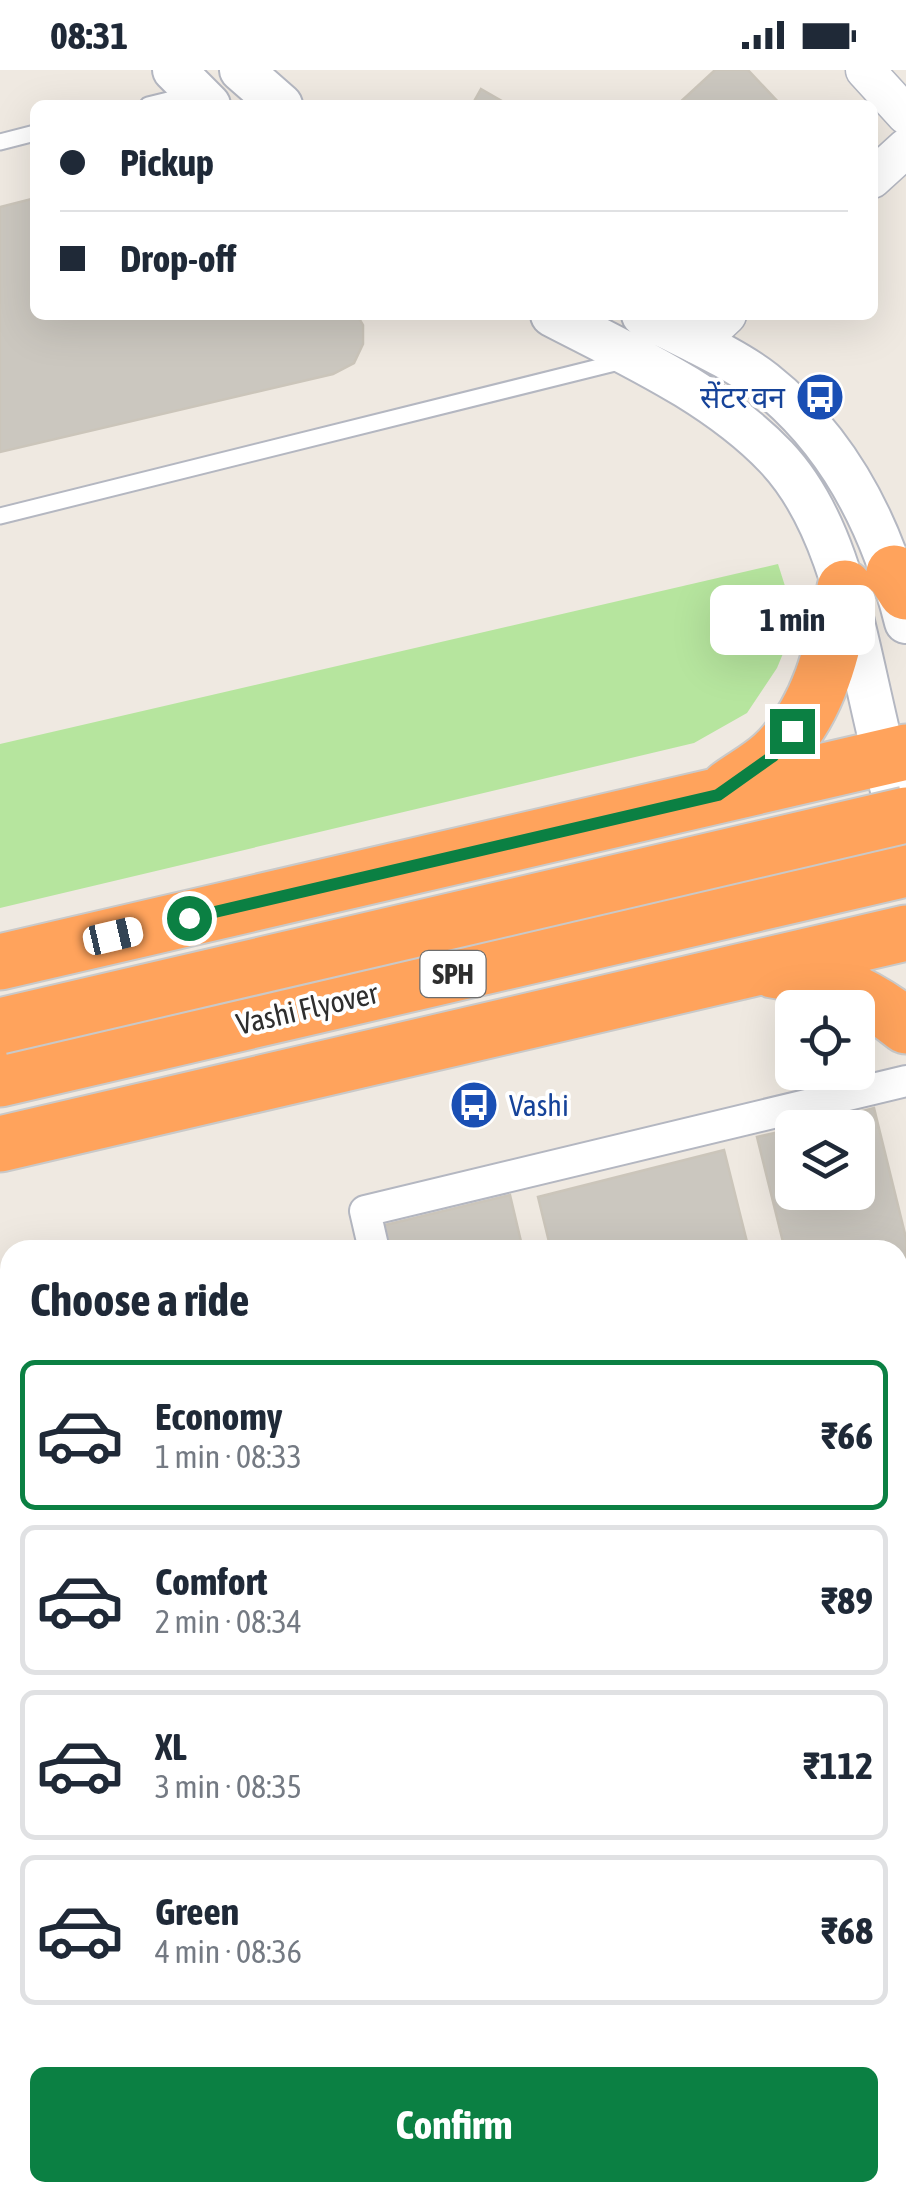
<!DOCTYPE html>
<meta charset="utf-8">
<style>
body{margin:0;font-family:"Asap Condensed","Noto Sans Devanagari",sans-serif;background:#f6f6f7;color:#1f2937;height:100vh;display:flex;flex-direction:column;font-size:38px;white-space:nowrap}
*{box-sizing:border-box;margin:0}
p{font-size:32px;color:#747a83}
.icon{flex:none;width:55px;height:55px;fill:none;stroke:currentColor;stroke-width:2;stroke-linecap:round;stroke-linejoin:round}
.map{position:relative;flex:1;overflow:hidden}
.drawer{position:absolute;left:0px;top:1170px;width:908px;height:962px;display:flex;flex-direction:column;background:#fff;border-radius:30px 30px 0 0;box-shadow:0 10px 40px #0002}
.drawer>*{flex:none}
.banner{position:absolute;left:30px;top:30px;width:848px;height:220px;border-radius:15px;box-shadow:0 10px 40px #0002;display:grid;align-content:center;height:220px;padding:0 30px;background:#fff}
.fabs{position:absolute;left:775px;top:920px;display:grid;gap:20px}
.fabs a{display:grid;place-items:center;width:100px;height:100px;border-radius:15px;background:#fff;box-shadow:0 10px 40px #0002;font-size:50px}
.end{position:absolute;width:45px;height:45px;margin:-22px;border:12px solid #0b8043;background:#fff;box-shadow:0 0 0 5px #fff}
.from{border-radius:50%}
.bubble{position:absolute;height:70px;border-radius:15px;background:#fff;box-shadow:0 10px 40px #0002;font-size:32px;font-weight:700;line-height:70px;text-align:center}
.car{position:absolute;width:30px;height:60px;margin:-30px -15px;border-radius:12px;box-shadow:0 0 8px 2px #0007;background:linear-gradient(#fff 24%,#345 0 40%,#fff 0 76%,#345 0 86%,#fff 0)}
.banner b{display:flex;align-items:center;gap:35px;height:95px;font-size:38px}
.banner b+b{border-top:2px solid #e0e1e3}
.banner i{width:25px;height:25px;background:#1f2937}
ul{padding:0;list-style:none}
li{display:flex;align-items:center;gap:30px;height:150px;margin:0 20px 15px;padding:0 10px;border:5px solid #e0e1e3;border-radius:15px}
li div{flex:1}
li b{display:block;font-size:38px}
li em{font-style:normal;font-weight:700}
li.on{border-color:#0b8043}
li>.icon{width:90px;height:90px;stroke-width:1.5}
h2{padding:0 30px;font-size:45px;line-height:120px}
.button{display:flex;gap:20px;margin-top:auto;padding:20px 30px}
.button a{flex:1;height:115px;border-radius:15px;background:#0b8043;color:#fff;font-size:40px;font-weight:700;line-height:115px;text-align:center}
.status{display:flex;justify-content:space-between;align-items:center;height:70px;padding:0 50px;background:#fff;direction:ltr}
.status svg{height:28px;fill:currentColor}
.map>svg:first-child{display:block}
</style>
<div class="status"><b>08:31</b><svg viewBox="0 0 49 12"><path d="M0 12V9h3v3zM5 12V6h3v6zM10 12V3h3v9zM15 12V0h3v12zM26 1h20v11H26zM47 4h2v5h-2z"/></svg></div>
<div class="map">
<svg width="906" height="2131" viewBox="0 0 906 2131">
<rect width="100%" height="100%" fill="#efe9e1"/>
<path fill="#b6e59e" d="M778,494l14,44 -3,31 -12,29 -30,45 -53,30 -694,165v-164z
M264,2123l184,-1 2,9h-221z"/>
<path fill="#cbc7bf" stroke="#cbc5ba" stroke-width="2.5" d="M715,0h33l33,35h-104z
M481,19l28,16h-37z
M35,128v117h322l6,10v19l-9,19 -21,11 -333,78v-245z
M874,1038l32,130v175l-8,2v-165h-113l-28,-113 35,-8v63h66v-64h-61z
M724,1080l25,100h-198l-13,-53z
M510,1125l13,55h-140l-6,-23z
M898,1447l8,35v83l-8,2z
M906,1614v118l-8,2v-118z
M10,1619v104l-7,2 -3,-14v-77l7,-1 -3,-12z
M906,1788v128l-1,1 -7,-34v-93z
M10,1856v42l-10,2v-42z
M906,1970v151l-42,10h-18l-2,-9h54v-150z
M10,2022v100h33l2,9h-21l-1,-4 -23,4v-107z
M658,2122h145l1,7 -183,2z"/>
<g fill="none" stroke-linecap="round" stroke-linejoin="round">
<g stroke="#b4b7c1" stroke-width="19">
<path id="service" d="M148,35l45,-11
M0,72l35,-9
M0,446l623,-155"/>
</g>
<g stroke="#b4b7c1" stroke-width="34">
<path id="minor" d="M374,1180l-9,-39 541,-130
M898,1379l8,1
M0,1494l10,-3
M0,1558l10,-3
M898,1925l8,-2
M898,1963l8,-1
M490,2122l2,9
M554,2122l2,9"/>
</g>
<g stroke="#b4b7c1" stroke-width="41">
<path id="tertiary" d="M865,0l41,45
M872,109l34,-31
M696,274l31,-29"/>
</g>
<g stroke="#b4b7c1" stroke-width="46">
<path id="secondary" d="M174,0l35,35
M241,0l40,35
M552,245c77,40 164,79 224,142 58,61 76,160 94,239 11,49 23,99 35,148
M643,245c37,20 89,42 121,67 76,60 119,147 142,240"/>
</g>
<g stroke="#c9c9c9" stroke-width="59">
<path id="motorway" d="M894,503l12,19
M728,718c15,-11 32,-20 45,-32 47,-44 60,-107 72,-168
M0,892l906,-210
M773,900c54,9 90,21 133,56
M0,1009l906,-210
M0,1074l906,-211"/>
</g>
<use href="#service" stroke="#fff" stroke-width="15"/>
<use href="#minor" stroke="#fff" stroke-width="30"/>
<use href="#tertiary" stroke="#fff" stroke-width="38"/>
<use href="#secondary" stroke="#fff" stroke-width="42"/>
<use href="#motorway" stroke="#ffa35c" stroke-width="55"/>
<g stroke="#c9c9c9" stroke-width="59" stroke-linecap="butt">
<path id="motorway-bridge" d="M0,956l906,-211"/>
</g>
<use href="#motorway-bridge" stroke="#ffa35c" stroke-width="55"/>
</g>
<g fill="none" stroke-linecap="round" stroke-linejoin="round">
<path stroke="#0b8043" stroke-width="12" d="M189,848l529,-123 55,-39 19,-25"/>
</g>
<defs>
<g id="bus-disc" transform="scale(2.5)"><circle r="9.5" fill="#1a4fb4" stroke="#fff"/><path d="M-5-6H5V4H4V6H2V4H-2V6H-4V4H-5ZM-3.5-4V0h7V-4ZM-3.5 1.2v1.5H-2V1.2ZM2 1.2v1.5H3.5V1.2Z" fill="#fff"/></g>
</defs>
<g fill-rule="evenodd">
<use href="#bus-disc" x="820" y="327"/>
<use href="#bus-disc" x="474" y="1035"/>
</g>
<g text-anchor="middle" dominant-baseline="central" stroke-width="8" stroke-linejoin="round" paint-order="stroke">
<rect fill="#fff" stroke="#6d6d6d" stroke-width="2.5" x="420.5" y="881" width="65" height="46" rx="8"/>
<g font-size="28" font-weight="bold" fill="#2e2e2e">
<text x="453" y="904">SPH</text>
</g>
<g font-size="30" fill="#164399" stroke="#fff" text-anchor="end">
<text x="785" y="327">सेंटर वन</text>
<text x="509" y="1035" text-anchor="start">Vashi</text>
</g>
<g font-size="30" fill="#2e2e2e" stroke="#fff">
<text transform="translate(307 938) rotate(-13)">Vashi Flyover</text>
</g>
</g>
</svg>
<div class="fabs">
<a><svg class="icon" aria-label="locate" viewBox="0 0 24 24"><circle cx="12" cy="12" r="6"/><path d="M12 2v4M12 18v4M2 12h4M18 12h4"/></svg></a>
<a><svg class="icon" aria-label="layers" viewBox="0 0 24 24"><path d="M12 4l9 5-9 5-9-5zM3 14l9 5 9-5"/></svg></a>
</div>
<i class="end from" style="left:189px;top:848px"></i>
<i class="end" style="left:792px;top:661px"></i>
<div class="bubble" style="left:710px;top:515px;width:165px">1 min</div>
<i class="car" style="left:113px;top:866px;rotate:77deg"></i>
<div class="banner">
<b><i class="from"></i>Pickup</b>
<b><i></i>Drop-off</b>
</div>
<section class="drawer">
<h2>Choose a ride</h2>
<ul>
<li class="on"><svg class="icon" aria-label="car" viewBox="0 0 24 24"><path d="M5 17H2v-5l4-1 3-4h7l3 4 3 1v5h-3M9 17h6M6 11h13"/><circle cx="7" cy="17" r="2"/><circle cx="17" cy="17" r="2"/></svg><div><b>Economy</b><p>1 min · 08:33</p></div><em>₹66</em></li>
<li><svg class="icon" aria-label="car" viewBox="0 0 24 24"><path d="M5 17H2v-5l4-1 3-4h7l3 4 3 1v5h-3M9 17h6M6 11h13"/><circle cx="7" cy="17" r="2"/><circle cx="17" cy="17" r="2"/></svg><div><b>Comfort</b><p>2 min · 08:34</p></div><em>₹89</em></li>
<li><svg class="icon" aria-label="car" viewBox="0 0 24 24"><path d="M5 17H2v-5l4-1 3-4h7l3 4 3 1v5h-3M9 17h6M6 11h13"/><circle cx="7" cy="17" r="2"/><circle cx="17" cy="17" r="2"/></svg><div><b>XL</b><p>3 min · 08:35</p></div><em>₹112</em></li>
<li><svg class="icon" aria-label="car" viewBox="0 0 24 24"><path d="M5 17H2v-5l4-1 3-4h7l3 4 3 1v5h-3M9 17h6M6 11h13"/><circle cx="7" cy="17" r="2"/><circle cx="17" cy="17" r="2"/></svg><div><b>Green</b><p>4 min · 08:36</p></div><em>₹68</em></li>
</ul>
<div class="button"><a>Confirm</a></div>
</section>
</div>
